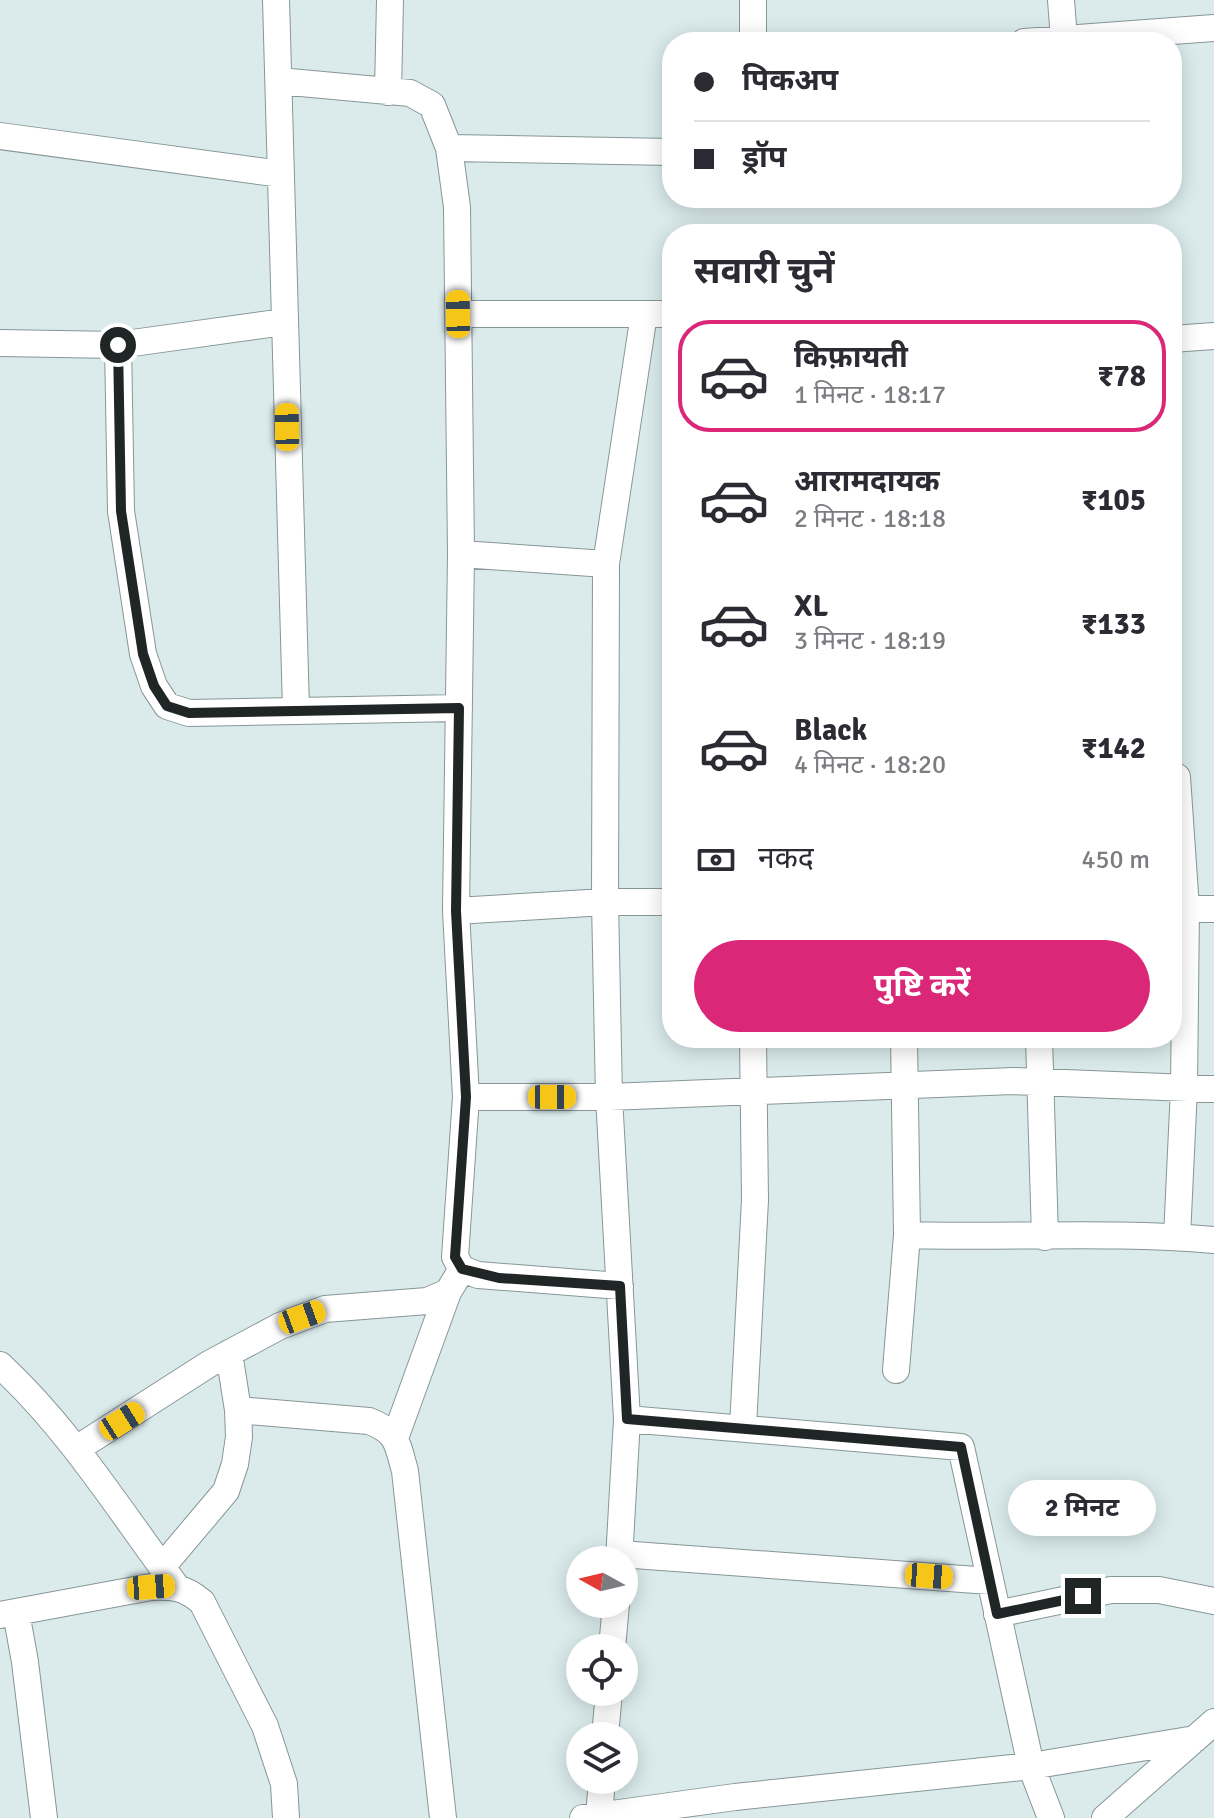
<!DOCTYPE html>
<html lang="hi">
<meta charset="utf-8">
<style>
body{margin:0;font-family:Signika,"Noto Sans Devanagari",sans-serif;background:#f2f2f3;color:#2b2b33;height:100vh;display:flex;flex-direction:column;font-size:30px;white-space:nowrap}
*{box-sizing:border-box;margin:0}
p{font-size:26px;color:#7c7c81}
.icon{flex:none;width:44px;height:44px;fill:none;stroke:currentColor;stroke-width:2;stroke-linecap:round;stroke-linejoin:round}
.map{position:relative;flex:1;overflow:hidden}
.panel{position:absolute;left:662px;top:224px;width:520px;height:824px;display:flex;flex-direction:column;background:#fff;border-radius:32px;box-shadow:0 4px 20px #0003}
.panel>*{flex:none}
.top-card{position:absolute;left:662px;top:32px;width:520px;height:176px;border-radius:32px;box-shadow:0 4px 20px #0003;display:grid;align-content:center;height:176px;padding:0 32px;background:#fff}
.needle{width:52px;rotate:278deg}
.tools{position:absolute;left:566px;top:1546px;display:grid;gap:16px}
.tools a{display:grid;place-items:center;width:72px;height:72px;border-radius:50%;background:#fff;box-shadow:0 4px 20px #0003;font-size:40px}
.end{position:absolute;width:36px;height:36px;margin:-18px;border:10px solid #202526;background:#fff;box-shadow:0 0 0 4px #fff}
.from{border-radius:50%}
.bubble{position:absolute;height:56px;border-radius:28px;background:#fff;box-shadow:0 4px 20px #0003;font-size:26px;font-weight:700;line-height:56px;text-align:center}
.car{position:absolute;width:24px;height:48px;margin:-24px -12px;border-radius:10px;box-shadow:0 0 6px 2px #0007;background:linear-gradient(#f5c518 24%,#345 0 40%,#f5c518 0 76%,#345 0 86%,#f5c518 0)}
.top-card b{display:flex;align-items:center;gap:28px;height:76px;font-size:30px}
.top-card b+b{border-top:2px solid #e1e1e2}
.top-card i{width:20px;height:20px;background:#2b2b33}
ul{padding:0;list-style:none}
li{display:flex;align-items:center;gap:24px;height:112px;margin:0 16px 12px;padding:0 16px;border:4px solid transparent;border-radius:32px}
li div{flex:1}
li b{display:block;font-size:30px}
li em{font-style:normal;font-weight:700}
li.selected{border-color:#db2777}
li>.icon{width:72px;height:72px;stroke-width:1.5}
h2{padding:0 32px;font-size:36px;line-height:96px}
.pay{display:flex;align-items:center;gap:20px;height:88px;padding:0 32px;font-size:30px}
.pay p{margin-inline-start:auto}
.primary-button{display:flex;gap:16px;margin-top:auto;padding:16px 32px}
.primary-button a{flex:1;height:92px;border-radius:48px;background:#db2777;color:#fff;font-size:32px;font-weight:700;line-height:92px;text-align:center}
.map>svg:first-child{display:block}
</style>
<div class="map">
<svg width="1214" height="1818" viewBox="0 0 1214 1818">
<rect width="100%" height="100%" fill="#dbebec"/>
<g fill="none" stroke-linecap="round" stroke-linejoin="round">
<g stroke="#879697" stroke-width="28">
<path id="minor" d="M276,0l20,709
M753,0v42
M1061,0l3,39
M1024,42l190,-14
M279,81l131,12 22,12 17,43 8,59 4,347 -5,357 10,186 -11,160 7,12 16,6 142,11
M388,92l2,-92
M0,136l281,38
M449,148l223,4
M458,314h214
M1172,339l42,-3
M0,343l118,2 166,-23
M118,345l3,166 22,143 11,32 13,20 22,7 270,-5
M461,554l145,10 -1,338 4,195 18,322 334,28 70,319 20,52
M606,564l38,-250
M1172,909h42
M456,911l149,-9h67
M1039,1038l6,199
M466,1097h143l404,-16 201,8
M907,1235c102,3 205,-4 307,5
M1177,1237l7,-149 2,-179 -9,-132
M0,1365c70,65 119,145 176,221
M896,1370l11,-135 -3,-197
M238,1410l131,11c29,11 28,22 36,50l38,347
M743,1427l12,-227 -2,-162
M395,1438l53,-146
M78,1448l131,-84 71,-38 45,-17 102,-8 21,-9 14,-23
M620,1554l370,27
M619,1560l8,-141
M162,1567l64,-76 9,-27 4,-27 -1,-27 -9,-57
M16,1612l9,50 19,156
M997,1614l114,-24h48l55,11
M0,1615l151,-28c23,-1 33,0 51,15l63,124 19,58 2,34
M612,1648l4,-44
M605,1736l4,-44
M599,1816l3,-36
M583,1818l152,-21 296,-31 164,-27
M1105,1818l109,-96"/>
</g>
<use href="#minor" stroke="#fff" stroke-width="26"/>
</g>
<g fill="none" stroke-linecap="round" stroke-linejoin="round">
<path stroke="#202526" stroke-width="10" d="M118,345l3,166 22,143 11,32 13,20 22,7 270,-5 -3,203 10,186 -11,160 7,12 37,9 121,8 7,133 334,28 36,167 86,-18"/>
</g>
</svg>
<div class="tools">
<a><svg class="needle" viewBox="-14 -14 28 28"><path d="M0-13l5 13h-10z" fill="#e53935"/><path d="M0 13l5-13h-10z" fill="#7c7c81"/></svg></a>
<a><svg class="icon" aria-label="locate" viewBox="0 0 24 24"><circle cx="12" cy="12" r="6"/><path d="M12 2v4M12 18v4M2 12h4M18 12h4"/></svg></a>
<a><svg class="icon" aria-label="layers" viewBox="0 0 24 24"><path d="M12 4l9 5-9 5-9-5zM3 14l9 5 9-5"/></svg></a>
</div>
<i class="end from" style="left:118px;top:345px"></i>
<i class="end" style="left:1083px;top:1596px"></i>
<div class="bubble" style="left:1008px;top:1480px;width:148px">2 मिनट</div>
<i class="car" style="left:458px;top:314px;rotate:359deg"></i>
<i class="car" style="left:287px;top:427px;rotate:359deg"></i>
<i class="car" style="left:552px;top:1097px;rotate:90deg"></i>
<i class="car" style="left:302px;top:1317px;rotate:70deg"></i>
<i class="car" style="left:122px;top:1421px;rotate:58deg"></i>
<i class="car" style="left:929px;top:1576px;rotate:94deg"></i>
<i class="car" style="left:151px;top:1587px;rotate:86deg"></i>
<div class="top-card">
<b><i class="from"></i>पिकअप</b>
<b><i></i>ड्रॉप</b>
</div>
<section class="panel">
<h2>सवारी चुनें</h2>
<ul>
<li class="selected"><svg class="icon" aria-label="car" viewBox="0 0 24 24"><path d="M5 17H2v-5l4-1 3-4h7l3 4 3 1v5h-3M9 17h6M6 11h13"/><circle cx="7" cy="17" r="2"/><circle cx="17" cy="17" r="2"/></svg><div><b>किफ़ायती</b><p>1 मिनट · 18:17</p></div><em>₹78</em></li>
<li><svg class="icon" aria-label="car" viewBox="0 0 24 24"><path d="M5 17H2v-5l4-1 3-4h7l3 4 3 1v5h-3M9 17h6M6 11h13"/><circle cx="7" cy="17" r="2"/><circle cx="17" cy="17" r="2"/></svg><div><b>आरामदायक</b><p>2 मिनट · 18:18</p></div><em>₹105</em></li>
<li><svg class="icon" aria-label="car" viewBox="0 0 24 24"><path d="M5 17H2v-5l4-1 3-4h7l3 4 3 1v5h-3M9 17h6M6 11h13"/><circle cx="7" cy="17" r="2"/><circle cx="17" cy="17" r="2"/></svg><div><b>XL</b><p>3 मिनट · 18:19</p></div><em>₹133</em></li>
<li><svg class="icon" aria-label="car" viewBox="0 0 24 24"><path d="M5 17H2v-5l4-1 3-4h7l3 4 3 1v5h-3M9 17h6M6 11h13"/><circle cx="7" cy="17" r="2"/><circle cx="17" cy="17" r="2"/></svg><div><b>Black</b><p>4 मिनट · 18:20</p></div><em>₹142</em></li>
</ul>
<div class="pay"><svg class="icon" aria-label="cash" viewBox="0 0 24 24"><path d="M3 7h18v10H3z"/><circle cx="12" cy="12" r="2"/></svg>नकद<p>450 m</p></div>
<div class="primary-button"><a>पुष्टि करें</a></div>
</section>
</div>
